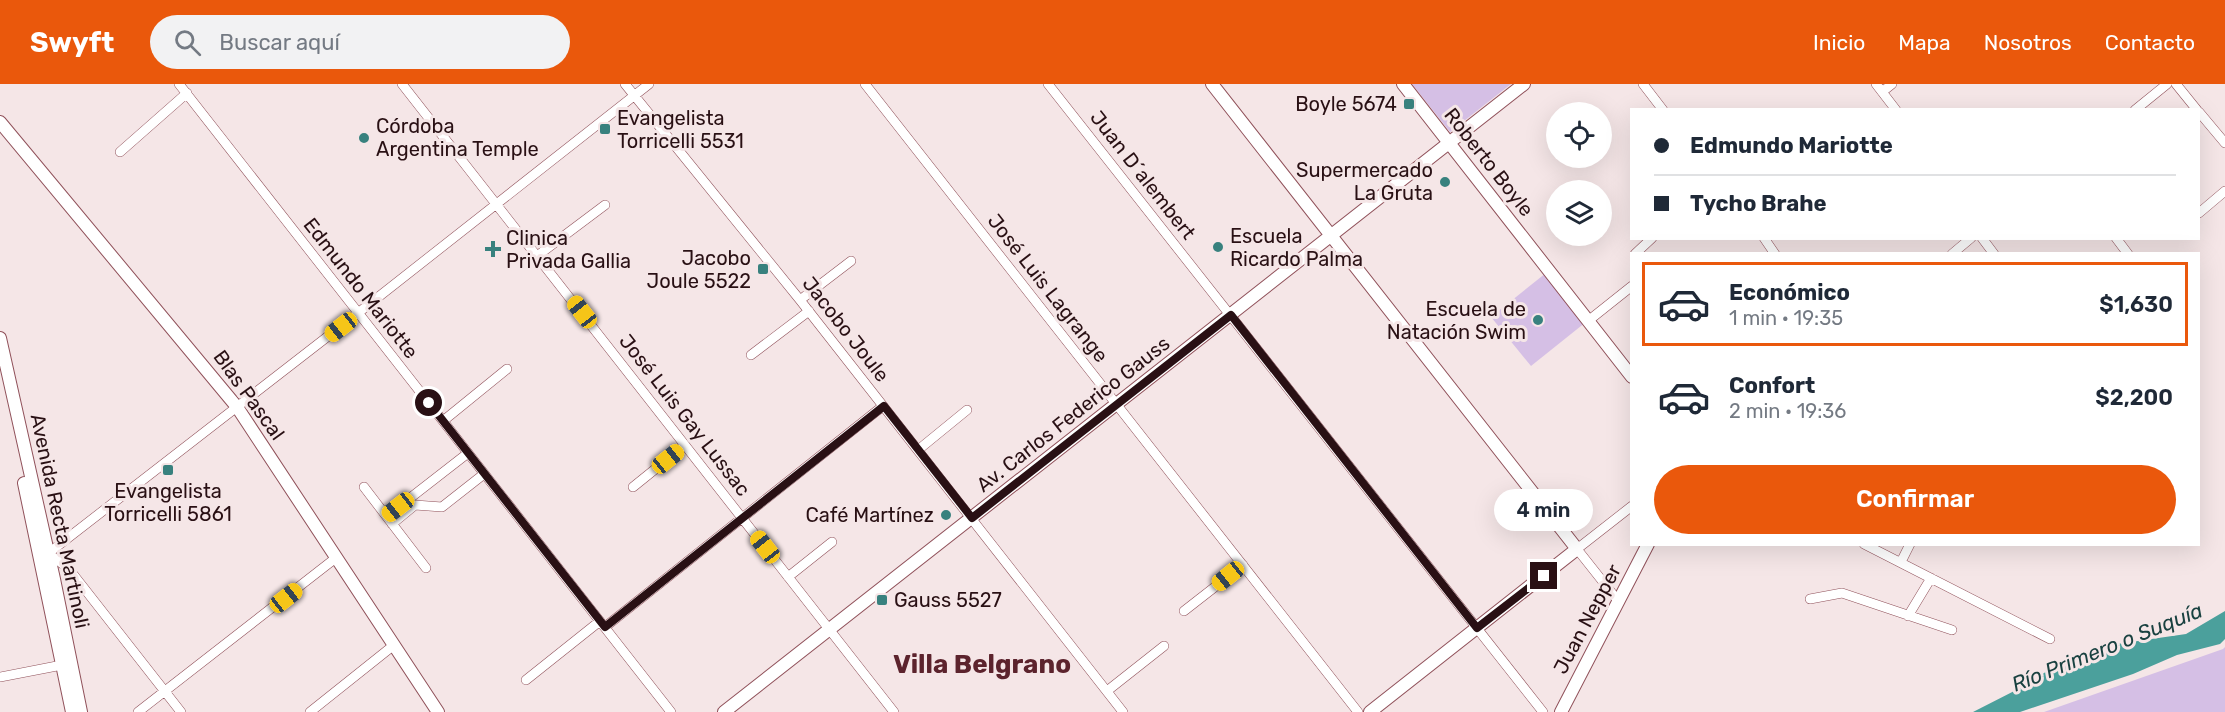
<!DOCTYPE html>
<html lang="es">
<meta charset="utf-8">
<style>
body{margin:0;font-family:Rubik,sans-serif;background:#f2f2f3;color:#1f2937;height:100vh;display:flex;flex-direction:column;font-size:22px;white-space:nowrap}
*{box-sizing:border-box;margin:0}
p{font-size:20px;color:#747a83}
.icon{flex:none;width:33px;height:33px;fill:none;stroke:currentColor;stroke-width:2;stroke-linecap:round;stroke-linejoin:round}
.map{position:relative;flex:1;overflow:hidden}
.panel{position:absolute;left:1630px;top:168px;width:570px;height:294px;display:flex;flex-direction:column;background:#fff;border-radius:0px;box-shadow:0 6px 24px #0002}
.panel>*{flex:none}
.banner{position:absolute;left:1630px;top:24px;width:570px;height:132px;border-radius:0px;box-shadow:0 6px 24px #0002;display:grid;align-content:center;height:132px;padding:0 24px;background:#fff}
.fabs{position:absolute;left:1546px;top:18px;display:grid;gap:12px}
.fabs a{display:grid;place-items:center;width:66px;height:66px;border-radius:50%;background:#fff;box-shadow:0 6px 24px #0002;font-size:30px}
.end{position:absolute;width:27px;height:27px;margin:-14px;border:8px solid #291014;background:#fff;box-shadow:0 0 0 3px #fff}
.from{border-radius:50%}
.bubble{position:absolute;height:42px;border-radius:21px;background:#fff;box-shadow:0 6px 24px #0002;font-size:20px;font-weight:600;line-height:42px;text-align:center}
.car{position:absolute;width:18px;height:36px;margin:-18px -9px;border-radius:8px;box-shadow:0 0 4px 2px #0007;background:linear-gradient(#f5c518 24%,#345 0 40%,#f5c518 0 76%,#345 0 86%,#f5c518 0)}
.banner b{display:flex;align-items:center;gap:21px;height:57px;font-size:22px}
.banner b+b{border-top:2px solid #e0e1e3}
.banner i{width:15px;height:15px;background:#1f2937}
ul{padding:10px 0 0;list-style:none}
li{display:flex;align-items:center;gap:18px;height:84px;margin:0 12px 9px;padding:0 12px;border:3px solid transparent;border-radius:0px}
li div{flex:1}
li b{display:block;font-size:22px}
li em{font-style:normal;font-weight:600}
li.selected{border-color:#ea580c}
li>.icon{width:54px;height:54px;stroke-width:1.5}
.primary-button{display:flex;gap:12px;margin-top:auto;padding:12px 24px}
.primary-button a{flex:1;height:69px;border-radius:36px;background:#ea580c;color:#fff;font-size:24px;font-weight:600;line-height:69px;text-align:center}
header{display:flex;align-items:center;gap:36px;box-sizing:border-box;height:84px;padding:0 30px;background:#ea580c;color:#fff}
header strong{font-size:28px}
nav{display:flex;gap:33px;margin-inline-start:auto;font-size:21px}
.search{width:420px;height:54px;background:#f2f2f3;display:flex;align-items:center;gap:15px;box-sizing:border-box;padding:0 21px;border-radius:33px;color:#747a83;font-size:22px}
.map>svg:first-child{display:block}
</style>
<header>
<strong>Swyft</strong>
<div class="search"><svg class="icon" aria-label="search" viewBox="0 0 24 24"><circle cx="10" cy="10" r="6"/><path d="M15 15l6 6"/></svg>Buscar aquí</div>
<nav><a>Inicio</a><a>Mapa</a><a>Nosotros</a><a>Contacto</a></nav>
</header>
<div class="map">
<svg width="2225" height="628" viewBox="0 0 2225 628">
<rect width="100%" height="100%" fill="#f5e6e7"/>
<path fill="#d5bfe5" d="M1412,0h99l-61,48z
M1546,189l40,49 -55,44 -40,-49z
M2225,563v65h-181l179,-63z"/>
<path fill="#4ba09c" d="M2225,527v28l-5,5 -43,11 -44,19 -113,38h-47l53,-27 27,-18 64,-23 69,-10z"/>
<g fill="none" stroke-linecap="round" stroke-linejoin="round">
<g stroke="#90515a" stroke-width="10">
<path id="minor" d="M179,0l492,628
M402,0l492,628
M625,0l175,216 323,412
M865,0l493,628
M1048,0l495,628
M1643,0l20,26
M1876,0l20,26
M2176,0l21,26
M1882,8l10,-8
M2135,26l32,-26
M2199,28l26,31
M120,68l67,-59
M2199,129l26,-22
M1764,154l11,16
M1982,154l12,16
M2116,154l12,16
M1635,170l17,-16
M1952,170l19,-16
M537,172l68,-51
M800,216l51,-39
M1588,237l44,-35
M751,271l58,-44
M443,337l64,-52
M918,366l49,-40
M364,403l62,81
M633,403l52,-42
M387,432l81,-63
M392,440l23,-19 27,2 42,-33
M1864,460l186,95
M48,469l21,16 112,143
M46,471l312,-242 291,-229
M1901,478l9,-18
M788,493l44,-35
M1810,515l32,-6 110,37
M1619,518l-42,-53 55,-43
M1184,527l59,-46
M1908,532l23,-38
M605,543l278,-221
M0,593l62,-12
M526,596l74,-59
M1107,607l57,-45
M138,628l199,-155
M310,628l84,-67"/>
</g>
<g stroke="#90515a" stroke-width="14">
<path id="major" d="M1212,0l365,465 -207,163
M1403,0l229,293
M0,38l237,285 201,305
M0,254l54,241 27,133
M24,399l48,229
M724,628l800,-628
M1561,628l87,-168"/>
</g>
<use href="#minor" stroke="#fff" stroke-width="9"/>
<use href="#major" stroke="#fff" stroke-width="12"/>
</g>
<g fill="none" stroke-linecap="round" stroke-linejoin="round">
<path stroke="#291014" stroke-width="8" d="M429,319l176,224 279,-221 88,112 259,-203 246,313 67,-52"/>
</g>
<g fill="#38817e" stroke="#f5e6e7" stroke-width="2">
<rect x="1403" y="14" width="12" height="12" rx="3"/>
<rect x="599" y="39" width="12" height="12" rx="3"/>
<circle cx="364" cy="54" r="6"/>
<circle cx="1445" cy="98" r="6"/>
<circle cx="1218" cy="163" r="6"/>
<path d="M490 156h6v6h6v6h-6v6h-6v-6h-6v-6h6z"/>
<rect x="757" y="179" width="12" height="12" rx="3"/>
<circle cx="1538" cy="236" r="6"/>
<rect x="162" y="380" width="12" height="12" rx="3"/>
<circle cx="946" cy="431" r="6"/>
<rect x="876" y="510" width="12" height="12" rx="3"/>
</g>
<g text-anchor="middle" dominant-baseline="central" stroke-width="6" stroke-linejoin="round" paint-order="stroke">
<g font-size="20" fill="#291014" stroke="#f5e6e7" text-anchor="end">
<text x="1397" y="20">Boyle 5674</text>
<text x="617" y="34" text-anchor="start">Evangelista<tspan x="617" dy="23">Torricelli 5531</tspan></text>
<text x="376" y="42" text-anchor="start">Córdoba<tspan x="376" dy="23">Argentina Temple</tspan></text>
<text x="1433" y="86">Supermercado<tspan x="1433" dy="23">La Gruta</tspan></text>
<text x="1230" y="152" text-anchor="start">Escuela<tspan x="1230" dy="23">Ricardo Palma</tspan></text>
<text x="506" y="154" text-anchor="start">Clinica<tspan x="506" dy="23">Privada Gallia</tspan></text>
<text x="751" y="174">Jacobo<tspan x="751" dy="23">Joule 5522</tspan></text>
<text x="1526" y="225">Escuela de<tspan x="1526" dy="23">Natación Swim</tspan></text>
<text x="168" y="407" text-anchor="middle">Evangelista<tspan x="168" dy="23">Torricelli 5861</tspan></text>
<text x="934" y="431">Café Martínez</text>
<text x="894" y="516" text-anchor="start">Gauss 5527</text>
</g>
<g font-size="20" fill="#291014" stroke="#f5e6e7">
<text transform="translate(1489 78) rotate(52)">Roberto Boyle</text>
<text transform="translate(1143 91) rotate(52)">Juan D´alembert</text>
<text transform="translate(361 204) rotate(52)">Edmundo Mariotte</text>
<text transform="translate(1048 204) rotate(52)">José Luis Lagrange</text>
<text transform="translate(846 245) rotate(52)">Jacobo Joule</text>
<text transform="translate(249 311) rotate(54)">Blas Pascal</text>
<text transform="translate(1073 330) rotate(-38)">Av. Carlos Federico Gauss</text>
<text transform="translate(685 331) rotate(52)">José Luis Gay Lussac</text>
<text transform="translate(60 437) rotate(78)">Avenida Recta Martinoli</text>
<text transform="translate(1587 535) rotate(-62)">Juan Nepper</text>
</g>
<g font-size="21" font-style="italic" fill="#194140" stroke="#f5e6e7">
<text transform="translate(2107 563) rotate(-22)">Río Primero o Suquía</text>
</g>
<g font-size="26" font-weight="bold" fill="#5c232d" stroke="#f5e6e7">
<text x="982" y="580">Villa Belgrano</text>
</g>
</g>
</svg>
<div class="fabs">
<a><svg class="icon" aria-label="locate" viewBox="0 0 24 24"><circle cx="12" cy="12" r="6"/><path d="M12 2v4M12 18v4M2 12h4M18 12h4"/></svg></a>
<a><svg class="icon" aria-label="layers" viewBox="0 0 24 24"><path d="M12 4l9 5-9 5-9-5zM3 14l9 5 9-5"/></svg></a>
</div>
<i class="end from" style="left:429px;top:319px"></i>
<i class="end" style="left:1544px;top:492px"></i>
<div class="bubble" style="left:1494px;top:405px;width:99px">4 min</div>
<i class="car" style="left:582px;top:228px;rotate:322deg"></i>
<i class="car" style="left:341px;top:243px;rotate:232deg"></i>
<i class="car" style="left:668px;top:375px;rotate:51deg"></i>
<i class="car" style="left:398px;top:423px;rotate:232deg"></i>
<i class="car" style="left:765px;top:463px;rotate:322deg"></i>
<i class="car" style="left:1228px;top:492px;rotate:231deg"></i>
<i class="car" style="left:286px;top:514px;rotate:52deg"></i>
<div class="banner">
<b><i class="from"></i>Edmundo Mariotte</b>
<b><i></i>Tycho Brahe</b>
</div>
<section class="panel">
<ul>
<li class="selected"><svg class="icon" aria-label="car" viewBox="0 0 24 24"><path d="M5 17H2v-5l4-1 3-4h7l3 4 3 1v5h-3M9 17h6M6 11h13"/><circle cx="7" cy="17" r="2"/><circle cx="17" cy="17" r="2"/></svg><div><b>Económico</b><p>1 min · 19:35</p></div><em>$1,630</em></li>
<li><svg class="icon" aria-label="car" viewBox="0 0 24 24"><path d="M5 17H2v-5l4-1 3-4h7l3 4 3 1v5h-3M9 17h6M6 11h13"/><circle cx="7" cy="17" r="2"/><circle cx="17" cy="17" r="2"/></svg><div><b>Confort</b><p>2 min · 19:36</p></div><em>$2,200</em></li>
</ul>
<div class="primary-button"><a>Confirmar</a></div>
</section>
</div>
